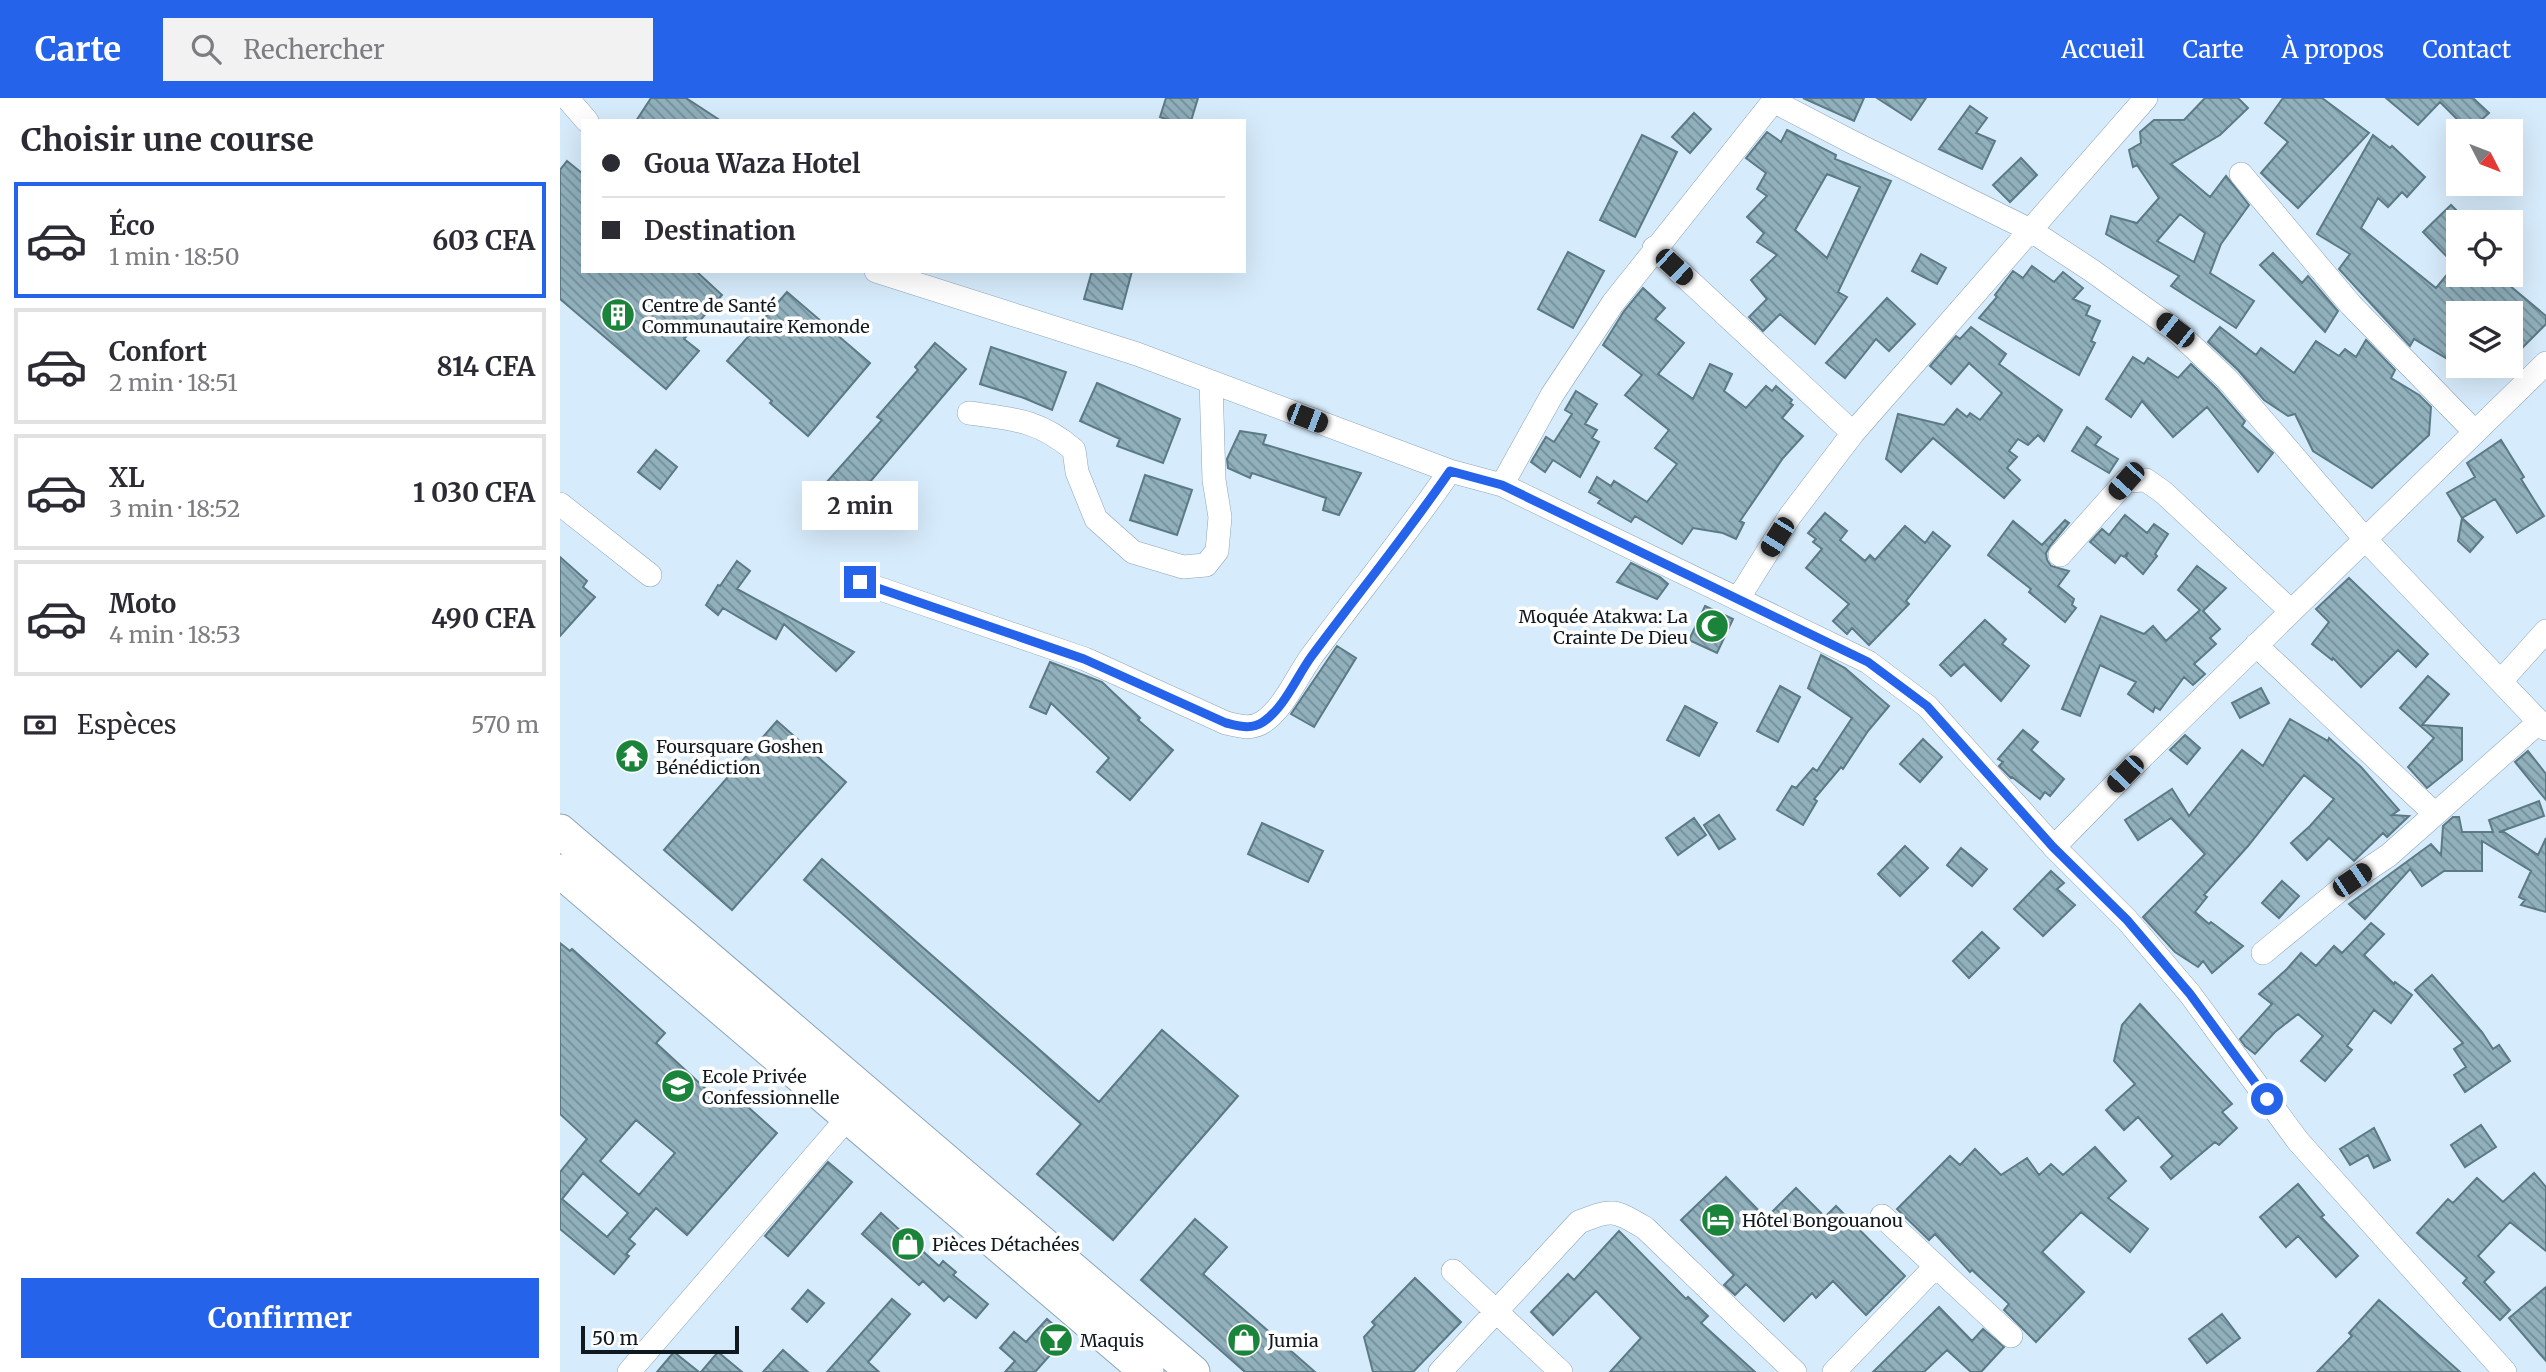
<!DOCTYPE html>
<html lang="fr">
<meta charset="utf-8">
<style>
body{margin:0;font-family:Merriweather,serif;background:#f2f2f3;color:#2b2b33;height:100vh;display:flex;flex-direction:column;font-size:26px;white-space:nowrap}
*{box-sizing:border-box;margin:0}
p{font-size:23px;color:#7c7c81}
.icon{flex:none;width:38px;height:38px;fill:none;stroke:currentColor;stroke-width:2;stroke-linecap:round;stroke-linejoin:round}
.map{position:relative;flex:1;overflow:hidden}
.panel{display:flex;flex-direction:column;background:#fff;width:560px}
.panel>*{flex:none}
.hud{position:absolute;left:21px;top:21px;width:665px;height:154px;border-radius:0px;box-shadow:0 7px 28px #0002;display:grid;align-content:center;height:154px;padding:0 21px;background:#fff}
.needle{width:46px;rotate:132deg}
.tools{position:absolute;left:1886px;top:21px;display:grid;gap:14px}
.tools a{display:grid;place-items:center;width:77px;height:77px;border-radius:0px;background:#fff;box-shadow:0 7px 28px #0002;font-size:35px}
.scale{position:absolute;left:21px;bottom:18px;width:158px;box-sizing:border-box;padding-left:7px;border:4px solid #101920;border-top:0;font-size:19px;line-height:24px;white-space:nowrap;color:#101920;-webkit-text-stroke:5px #fff;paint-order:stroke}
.end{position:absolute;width:32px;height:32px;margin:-16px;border:9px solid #2563eb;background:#fff;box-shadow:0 0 0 4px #fff}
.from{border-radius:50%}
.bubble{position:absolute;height:49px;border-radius:0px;background:#fff;box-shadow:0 7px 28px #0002;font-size:23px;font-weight:700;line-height:49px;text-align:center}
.car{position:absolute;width:21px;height:42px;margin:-21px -10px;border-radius:9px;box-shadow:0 0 5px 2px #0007;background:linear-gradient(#222 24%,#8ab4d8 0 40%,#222 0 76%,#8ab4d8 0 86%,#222 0)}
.hud b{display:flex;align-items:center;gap:24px;height:66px;font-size:26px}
.hud b+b{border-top:2px solid #e1e1e2}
.hud i{width:18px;height:18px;background:#2b2b33}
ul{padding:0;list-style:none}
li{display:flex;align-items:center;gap:21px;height:116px;margin:0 14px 10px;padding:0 7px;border:4px solid #e1e1e2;border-radius:0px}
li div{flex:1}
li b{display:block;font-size:26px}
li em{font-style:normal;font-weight:700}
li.on{border-color:#2563eb}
li>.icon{width:63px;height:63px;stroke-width:1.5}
h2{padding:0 21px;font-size:32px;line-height:84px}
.pay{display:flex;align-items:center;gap:18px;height:77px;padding:0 21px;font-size:26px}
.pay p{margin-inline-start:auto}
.primary-button{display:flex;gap:14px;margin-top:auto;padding:14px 21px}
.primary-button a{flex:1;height:80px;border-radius:0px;background:#2563eb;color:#fff;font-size:28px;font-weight:700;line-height:80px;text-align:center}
header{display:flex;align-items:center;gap:42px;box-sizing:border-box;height:98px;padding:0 35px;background:#2563eb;color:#fff}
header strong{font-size:33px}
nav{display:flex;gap:38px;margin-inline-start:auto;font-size:24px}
.search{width:490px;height:63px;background:#f2f2f3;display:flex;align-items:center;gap:18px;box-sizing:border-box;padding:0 24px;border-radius:0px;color:#7c7c81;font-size:26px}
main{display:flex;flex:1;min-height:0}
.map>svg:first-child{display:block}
</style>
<header>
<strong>Carte</strong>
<div class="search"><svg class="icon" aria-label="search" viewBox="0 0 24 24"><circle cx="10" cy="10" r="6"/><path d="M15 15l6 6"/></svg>Rechercher</div>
<nav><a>Accueil</a><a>Carte</a><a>À propos</a><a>Contact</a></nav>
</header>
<main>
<section class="panel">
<h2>Choisir une course</h2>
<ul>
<li class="on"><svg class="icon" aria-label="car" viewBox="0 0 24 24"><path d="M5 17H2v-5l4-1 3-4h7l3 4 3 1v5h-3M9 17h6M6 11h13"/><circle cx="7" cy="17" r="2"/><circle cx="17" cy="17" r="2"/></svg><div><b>Éco</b><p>1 min · 18:50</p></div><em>603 CFA</em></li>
<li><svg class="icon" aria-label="car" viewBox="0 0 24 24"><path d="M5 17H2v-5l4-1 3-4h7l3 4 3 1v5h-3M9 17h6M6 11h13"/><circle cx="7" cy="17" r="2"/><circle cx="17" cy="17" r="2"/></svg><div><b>Confort</b><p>2 min · 18:51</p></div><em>814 CFA</em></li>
<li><svg class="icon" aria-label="car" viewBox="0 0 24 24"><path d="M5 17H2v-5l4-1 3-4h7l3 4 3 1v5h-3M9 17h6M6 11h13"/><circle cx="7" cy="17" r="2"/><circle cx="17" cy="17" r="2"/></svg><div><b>XL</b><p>3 min · 18:52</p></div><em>1 030 CFA</em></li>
<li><svg class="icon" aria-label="car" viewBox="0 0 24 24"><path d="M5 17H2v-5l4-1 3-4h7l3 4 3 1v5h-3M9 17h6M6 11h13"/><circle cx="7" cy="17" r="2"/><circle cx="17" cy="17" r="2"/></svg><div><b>Moto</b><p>4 min · 18:53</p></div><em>490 CFA</em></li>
</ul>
<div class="pay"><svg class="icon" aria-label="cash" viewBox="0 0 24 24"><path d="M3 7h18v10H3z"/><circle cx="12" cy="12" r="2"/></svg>Espèces<p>570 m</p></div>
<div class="primary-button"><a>Confirmer</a></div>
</section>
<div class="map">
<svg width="1986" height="1274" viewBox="0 0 1986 1274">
<defs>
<pattern id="building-back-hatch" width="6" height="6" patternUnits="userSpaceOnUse" patternTransform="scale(1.75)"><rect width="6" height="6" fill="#90b0bc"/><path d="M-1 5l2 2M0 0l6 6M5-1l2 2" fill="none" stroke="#748e98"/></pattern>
</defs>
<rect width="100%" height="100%" fill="#d6ebfb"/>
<path fill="url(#building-back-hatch)" stroke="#5b7a86" stroke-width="2" fill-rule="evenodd" d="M91,0h35l35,23h-85z
M606,0h32l-7,23h-19l-12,-4z
M1243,0h61l-10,23z
M1317,0h49l-15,22z
M1645,0h33l10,10 -28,27 -49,29 39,33 16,-21 23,29 -28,39 -11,29 44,28 -18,27 -65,-42 8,-10 -73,-42 5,-18 26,7 22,-25 -22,-33 -4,2 -4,-17 12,-7 -1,-11 14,-12h30zM1620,116l25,19 -11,29 -37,-21z
M1723,0h39l47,35 -71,75 -37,-35 27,-31 -23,-19z
M1826,0h87l16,15 -20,18 -29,-29 -22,23z
M1410,8l17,12 -11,15 19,8 -13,28 -43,-20z
M1134,15l17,16 -21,24 -18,-16z
M1227,32l49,25 -1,4 56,22 -53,111 9,5 -32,47 -35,-30 -17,17 -14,-14 18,-18 -16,-19 26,-25 -20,-13 7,-9 -17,-16 20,-21 -10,-7 9,-16 -20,-15 21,-26 14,10zM1267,76l33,13 -33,71 -32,-28z
M1082,37l35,17 -42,85 -35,-17z
M1813,37l17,13 2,-2 33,31 -18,20 -5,-5 -14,15 -10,-9 -17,30 75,60 19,-23 -32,-33 28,-27 8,8v62h38l49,41v8l-35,35v-46h-52v53l-45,-27 -4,7 -71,-77 11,-15 -33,-20z
M1461,60l16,17 -27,27 -17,-17z
M7,63l16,13v97h113l26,24 -38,44 15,12 -33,38 -106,-90v-129z
M1008,154l36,19 -31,57 -35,-19z
M1713,155l29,30 6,-7 30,35 -13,21 -65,-67z
M1361,156l25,14 -9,16 -25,-13z
M1472,168l22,16 9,-10 20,16 -10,11 17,7 -4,9 14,6 -9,20 4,2 -16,32 -100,-57 18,-21 -2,-2 18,-24 10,7z
M532,173h40l-10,38 -38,-10z
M1083,190l22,20 -10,11 29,24 -26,31 35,25 17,-35 22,10 -8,17 22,17 20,-22 6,5 4,-5 16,14 -2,3 3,2 -11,13 21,18 -20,22 -43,63 4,2 -8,16 -13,-6 -30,-5 -11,16 -47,-28 -4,6 -33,-19 3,-4 -12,-7 8,-15 14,9 3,-5 33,21 30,-38 -22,-16 14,-18 -44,-35 17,-20 -39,-30 21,-34z
M227,194l83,71 -62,73 -38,-33 2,-2 -45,-40z
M1327,200l28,26 -26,27 -13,-12 -31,39 -19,-15z
M1411,229l35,27 -7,10 63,46 -18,31 -6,-6 -10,10 -10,-6 -9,12 8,6 -10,11 13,12 -16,18 -71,-60 -32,34 -15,-13 12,-45 46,11 13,-16 10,8 3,-4 10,7 22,-27 -33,-30 -18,21 -21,-18 26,-30 4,3z
M1660,229l36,28 5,-7 33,25 22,-32 23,15 6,-7 11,8 10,-17 29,30 -4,8 28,17 12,12 -2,28 -57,53 -59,-37 -18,-37 -7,2 -24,-16 -26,-30 -30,-28z
M375,245l31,26 -131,154 -25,-22 72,-81 -5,-3 41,-47 -3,-3z
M431,249l75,25 -14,38 -28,-12 -44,-14z
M1573,259l11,7 4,-6 30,20 13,-14 26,25 28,32 -3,5 31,27 -15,19 -51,-65 -34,30 -31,-36 -11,16 -25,-18z
M537,285l83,36 -17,44 -46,-17 3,-7 -40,-18z
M1016,293l21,13 -12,20 12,6 -5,8 7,4 -19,35 -27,-17 -8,12 -14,-10 15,-25 8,5 18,-28 -7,-4z
M1527,329l14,10 -6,8 23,14 -9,14 -37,-22z
M680,333l26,4 -3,9 98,29 -22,42 -16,-5 3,-12 -74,-25 -2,5 -22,-10 -1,-9z
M1941,342l23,37 -3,2 23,37 -27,17 -22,-34 -33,19 -15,-25 28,-16 -8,-14z
M96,352l21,17 -17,22 -22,-17z
M585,377l47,15 -15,45 -47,-15z
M1265,415l22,18 -7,9 25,21 5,-6 5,5 30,-34 20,17 8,-11 17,14 -44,55 3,3 -40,41 -17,-17 -5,6 -14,-13 16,-17 -43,-36 16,-19 -9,-7 3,-3 -8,-6z
M1565,417l22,18 7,-9 14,10 -13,20 2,2 -14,18 -17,-16 2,-6 -4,5 -3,-2 -6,8 -25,-21 12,-13 7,6z
M1902,420l21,19 -13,15 -12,-11z
M1505,422l4,3 -19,23 -4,7 1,7 4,6 18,5 -11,15 16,13 -2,6 4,3 -11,14 -36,-30 2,-3 -43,-34 25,-34 29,24z
M0,459l27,24 -4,6 12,10 -35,39z
M177,463l13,10 -13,18 117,63 -18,19 -52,-47 -8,15 -53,-31 -5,7 -12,-10 12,-20 2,1z
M1071,465l29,14 8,7 -11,15 -40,-17z
M1637,468l29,22 -23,23 17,18 -10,9 6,6 -22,20 11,10 -12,11 -9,-8 -24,33 -5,-3 -2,5 -25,-18 8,-12 -36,-17 -20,51 -18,-7 39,-93 43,18 9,-8 13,15 34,-31 -22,-20z
M1789,480l79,76 -12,13 -18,-17 -37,37 -28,-29 -1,2 -20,-16 17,-22 -13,-13z
M1145,508l28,13 -16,34 -28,-13z
M1425,522l21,19 -4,5 27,22 -28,35 -37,-37 -13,12 -11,-11z
M777,548l19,12 -42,69 -23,-13z
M1261,557l24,13 44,38 -21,25 -25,38 -2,-2 -27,32 3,2 -14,24 -26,-15 15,-24 4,2 17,-20 4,3 35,-53 -44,-30z
M490,564l52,20 38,36 -2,2 35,30 -43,50 -33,-28 12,-14 -58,-55 -5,11 -16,-7z
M1868,578l21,18 -27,31 40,3v32l-35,28 -19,-21 26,-29 -34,-30z
M1220,588l20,11 -22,45 -21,-11z
M1701,590l8,15 -29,15 -8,-15z
M1125,608l32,17 -18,33 -32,-16z
M1730,621l38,22 1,-3 32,29 38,43 -7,5 17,1 -22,21 -4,-4 -29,28 -25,-23 -22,22 -16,-17 19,-17 24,-27 -30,-24 -56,71 -44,49 3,2 -12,15 14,12 2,-2 32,24 -31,27 -9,-12 -5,6 -23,-15 -32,-35 62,-63 -34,-36 -33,22 -13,-20 47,-31 17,27 53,-66 21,16z
M217,623l69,61 -114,128 -68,-60z
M1463,632l15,12 -7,8 33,29 -14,17 -5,-4 -5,7 -28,-22 -1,1 -12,-12 4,-4 -5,-3z
M1625,637l15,13 -13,16 -17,-14z
M1363,641l19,18 -22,25 -20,-18z
M1968,653l18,23v26l-31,-38z
M1979,703l5,15 -45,16h5l34,23 8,-17v74l-25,-7 4,-5 -6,-3 12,-26 -49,-30v30h-38l-22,15 -12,-17 -45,50 -16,-15 82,-60 10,11 2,-29 10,-9h6l3,15h31l-4,-12z
M1159,717l16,24 -16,10 -15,-24z
M1134,720l12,17 -28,20 -12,-17z
M702,725l61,28 -15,31 -60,-28z
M1345,748l23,22 -28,28 -22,-22z
M1401,750l26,21 -15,17 -25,-21z
M262,761l277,243 63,-72 76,66 -125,144 -76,-66 44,-50 -277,-244z
M1491,773l13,12 -7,6 18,16 -32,31 -29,-27z
M1722,783l17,15 -20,22 -17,-15z
M1811,825l13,11 -20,21 30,29 1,-2 17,13 -21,28 -17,-13 -27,36 5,4 -27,31 -24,-20 22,-25 -25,-22 -23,18 -20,22 -10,-8 -5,-7 32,-35 -13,-10 28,-25 14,-16 15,13 18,-20 8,7z
M1422,834l17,16 -30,30 -16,-17z
M0,845l10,8 2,-2 93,84 -9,10 64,59 10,-11 47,42 -90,102 -31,-27 -27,31 6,5 -9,10 3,2 -15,18 -54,-45v-57l27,-33 -27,-25zM76,1022l39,33 -36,42 -39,-34zM23,1075l45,40 -21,24 -45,-38z
M1872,877l50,57 11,17 6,-4 11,16 -45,31 -11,-17 12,-8 -12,-18 9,-6 -48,-53z
M1580,906l92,100 -10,8 15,16 -18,17 -4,-3 -44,37 -10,-12 12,-11 -35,-39 -14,13 -18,-20 29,-26 -21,-23 8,-36z
M1921,1027l15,22 -31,20 -14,-22z
M1814,1030l16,32 -16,8 -6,-13 -18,10 -10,-16z
M1535,1049l31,34 -18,17 40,31 -18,23 -49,-40 -39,40 42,40 -48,50 -32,-32 5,-6 -37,-34 -2,2 -35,-38 -6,6 -32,-31 53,-53 10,9 15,-16 26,26 26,-17 12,17 12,-11 12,11z
M268,1064l24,20 -64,74 -23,-20z
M1974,1075l12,14v64l-36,-29 -32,34 16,16 -10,10 26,28 -10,10 -37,-37 4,-5 -50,-45 31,-34 5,4 24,-25 26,24z
M1166,1079l40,41 30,-30 29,29 11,-11 69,70 -39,39 -33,-34 -17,17 -4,-5 -28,28 -38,-37 -11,11 -11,-10 10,-10 -53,-55z
M1738,1086l26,31 -3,2 37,39 -22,21 -38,-41 -12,11 -26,-30z
M321,1115l58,53 4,-5 13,11 -3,3 35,29 -12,14 -27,-22 -5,5 -21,-20 -4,4 -57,-51z
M635,1121l32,28 -24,27 112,98h-70l-104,-92z
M1059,1133l67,68 2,-2 20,19 -7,7 54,49h-145l31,-34 -45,-47 -43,44 -22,-23 37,-38 6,6z
M855,1180l46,44 -48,50h-40l-9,-35 11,-12 -3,-3z
M1986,1189v74l-37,-43z
M248,1192l16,13 -17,19 -15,-13z
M332,1201l18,15 -42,48 11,10h-52z
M1819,1202l81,72h-143l35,-36 -3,-3z
M1379,1209l33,34 11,-12 21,18 -23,25h-10l-24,-22 -23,22h-51z
M1662,1216l18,24 -33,25 -18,-24z
M487,1221l20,17 -32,36h-30l10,-11 -15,-13 14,-16 12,10z
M223,1252l25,22h-45z
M114,1254l25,20h-42z
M158,1254l24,20h-41z"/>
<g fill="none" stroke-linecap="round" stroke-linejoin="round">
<g stroke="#8da5b9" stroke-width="24">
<path id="minor" d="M7,0l20,23
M1213,3l79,41 178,88 61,40 84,60 52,49 138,160 181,190
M1681,76l110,131 124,127
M1094,150l199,185
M316,173l261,83 313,117 52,14 366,177 59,44 127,141 73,73 63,74 108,147 207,231
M409,315c45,6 70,7 105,37l3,22 19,47 37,33 50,15 23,-2 11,-14 3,-34 -6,-37 -3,-98
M942,387l50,-90 61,-92 163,-205
M0,406l90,71
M1500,457l66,-74 20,-1 17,12 128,119
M300,484l225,77 141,64c13,3 25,7 37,-1 21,-14 33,-44 48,-65 46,-62 95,-122 139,-186
M1178,501l52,-83 63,-83 293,-335
M1696,547l179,169
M1942,582l44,-49
M1494,749l89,-91 403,-393
M1703,855l89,-73 37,-25 150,-133
M1322,1118l129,120
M893,1173l108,101
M69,1274l228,-265
M880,1274l139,-150c34,-13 34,-13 66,6l150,144
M1274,1274l102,-106"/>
</g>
<g stroke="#8da5b9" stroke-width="35">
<path id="secondary" d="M0,733l633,541
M0,773l587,501"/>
</g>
<use href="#minor" stroke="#fff" stroke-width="23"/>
<use href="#secondary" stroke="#fff" stroke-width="33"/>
</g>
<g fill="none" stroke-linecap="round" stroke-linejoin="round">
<path stroke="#2563eb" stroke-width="9" d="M300,484l224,77 142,64c13,3 25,7 37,-1 21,-14 33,-44 48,-65 46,-62 95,-122 139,-186l52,14 366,177 59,44 126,141 74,73 63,74 77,105"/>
</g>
<defs>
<g id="building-disc" transform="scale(1.75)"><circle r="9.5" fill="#19843a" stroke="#fff"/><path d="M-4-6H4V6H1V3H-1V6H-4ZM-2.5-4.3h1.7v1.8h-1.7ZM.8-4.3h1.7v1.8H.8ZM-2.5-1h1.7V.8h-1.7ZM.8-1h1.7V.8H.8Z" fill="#fff"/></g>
<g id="mosque-disc" transform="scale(1.75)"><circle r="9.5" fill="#19843a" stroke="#fff"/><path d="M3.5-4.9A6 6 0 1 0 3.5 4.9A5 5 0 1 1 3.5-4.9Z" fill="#fff"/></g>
<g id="temple-disc" transform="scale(1.75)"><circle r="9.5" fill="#19843a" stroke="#fff"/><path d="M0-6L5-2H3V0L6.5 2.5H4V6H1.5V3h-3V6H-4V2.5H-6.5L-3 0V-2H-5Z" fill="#fff"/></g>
<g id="school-disc" transform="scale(1.75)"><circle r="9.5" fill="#19843a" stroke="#fff"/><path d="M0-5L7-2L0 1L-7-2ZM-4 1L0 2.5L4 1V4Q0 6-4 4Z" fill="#fff"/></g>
<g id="hotel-disc" transform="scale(1.75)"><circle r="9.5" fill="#19843a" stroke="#fff"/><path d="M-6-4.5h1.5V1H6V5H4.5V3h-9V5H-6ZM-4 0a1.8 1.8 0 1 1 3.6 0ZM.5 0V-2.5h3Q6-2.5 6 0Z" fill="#fff"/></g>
<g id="shop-disc" transform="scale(1.75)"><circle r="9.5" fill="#19843a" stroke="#fff"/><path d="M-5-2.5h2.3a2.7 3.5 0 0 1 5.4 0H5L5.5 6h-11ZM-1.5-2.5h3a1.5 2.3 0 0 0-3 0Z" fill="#fff"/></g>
<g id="bar-disc" transform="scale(1.75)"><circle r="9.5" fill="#19843a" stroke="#fff"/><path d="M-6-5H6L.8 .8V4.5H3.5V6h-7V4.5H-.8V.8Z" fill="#fff"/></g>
</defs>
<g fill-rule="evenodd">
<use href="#building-disc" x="58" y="217"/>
<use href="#mosque-disc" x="1152" y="528"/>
<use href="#temple-disc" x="72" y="658"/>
<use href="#school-disc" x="118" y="988"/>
<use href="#hotel-disc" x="1158" y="1122"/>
<use href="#shop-disc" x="348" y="1146"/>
<use href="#bar-disc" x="496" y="1242"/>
<use href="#shop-disc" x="684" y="1242"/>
</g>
<g text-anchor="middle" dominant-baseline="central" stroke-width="7" stroke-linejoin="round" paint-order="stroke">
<g font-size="18" fill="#101920" stroke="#fff" text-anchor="start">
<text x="82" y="207">Centre de Santé<tspan x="82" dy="21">Communautaire Kemonde</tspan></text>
<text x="1128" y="518" text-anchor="end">Moquée Atakwa: La<tspan x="1128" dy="21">Crainte De Dieu</tspan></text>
<text x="96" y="648">Foursquare Goshen<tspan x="96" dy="21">Bénédiction</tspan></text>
<text x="142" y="978">Ecole Privée<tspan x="142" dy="21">Confessionnelle</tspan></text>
<text x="1182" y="1122">Hôtel Bongouanou</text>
<text x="372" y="1146">Pièces Détachées</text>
<text x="520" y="1242">Maquis</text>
<text x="708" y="1242">Jumia</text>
</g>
</g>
</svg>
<div class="tools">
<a><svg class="needle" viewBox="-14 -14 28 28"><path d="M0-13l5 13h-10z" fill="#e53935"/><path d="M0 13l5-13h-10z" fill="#7c7c81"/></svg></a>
<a><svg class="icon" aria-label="locate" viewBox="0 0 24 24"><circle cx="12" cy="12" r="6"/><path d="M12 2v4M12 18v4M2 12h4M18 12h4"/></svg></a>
<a><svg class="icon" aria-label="layers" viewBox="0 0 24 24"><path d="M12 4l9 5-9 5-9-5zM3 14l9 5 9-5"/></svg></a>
</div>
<div class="scale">50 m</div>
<i class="end from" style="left:1707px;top:1001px"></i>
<i class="end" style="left:300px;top:484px"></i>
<div class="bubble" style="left:242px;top:383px;width:116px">2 min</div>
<i class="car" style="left:1114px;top:169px;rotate:133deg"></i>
<i class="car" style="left:1615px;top:232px;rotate:308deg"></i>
<i class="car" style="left:747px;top:320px;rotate:111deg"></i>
<i class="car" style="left:1566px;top:383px;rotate:222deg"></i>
<i class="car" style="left:1217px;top:439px;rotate:212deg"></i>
<i class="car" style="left:1565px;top:676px;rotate:224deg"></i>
<i class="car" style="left:1792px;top:782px;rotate:56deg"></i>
<div class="hud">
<b><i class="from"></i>Goua Waza Hotel</b>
<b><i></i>Destination</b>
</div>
</div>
</main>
